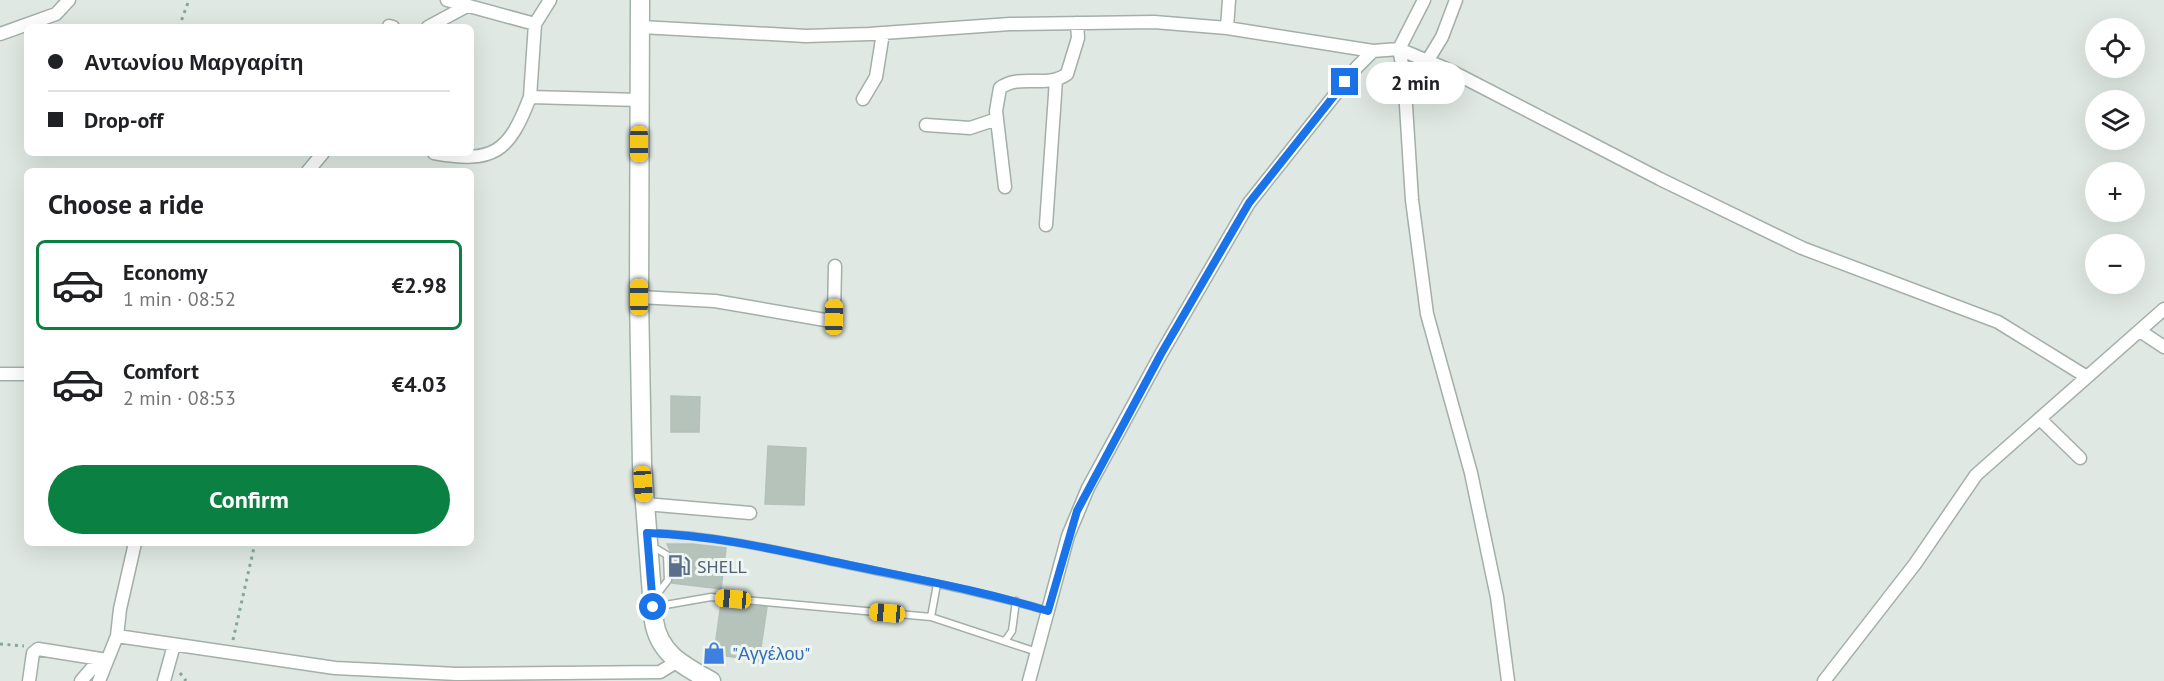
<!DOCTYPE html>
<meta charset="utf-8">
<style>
body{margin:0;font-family:"PT Sans",sans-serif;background:#f6f6f6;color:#202124;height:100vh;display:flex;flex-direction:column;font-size:22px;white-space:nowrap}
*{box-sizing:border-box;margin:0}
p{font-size:20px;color:#757577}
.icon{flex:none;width:33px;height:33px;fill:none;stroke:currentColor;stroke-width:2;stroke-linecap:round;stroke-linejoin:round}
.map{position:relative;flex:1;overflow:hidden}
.side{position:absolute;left:24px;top:168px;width:450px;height:378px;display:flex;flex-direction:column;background:#fff;border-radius:9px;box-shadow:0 6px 24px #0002}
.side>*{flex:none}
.guide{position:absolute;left:24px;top:24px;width:450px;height:132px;border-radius:9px;box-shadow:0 6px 24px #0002;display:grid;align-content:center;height:132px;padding:0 24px;background:#fff}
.controls{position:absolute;left:2085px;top:18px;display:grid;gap:12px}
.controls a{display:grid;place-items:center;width:60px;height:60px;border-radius:50%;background:#fff;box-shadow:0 6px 24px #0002;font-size:30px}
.end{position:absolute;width:27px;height:27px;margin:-14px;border:8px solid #1a73e8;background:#fff;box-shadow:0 0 0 3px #fff}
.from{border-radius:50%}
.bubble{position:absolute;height:42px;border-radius:21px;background:#fff;box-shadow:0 6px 24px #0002;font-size:20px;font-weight:800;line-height:42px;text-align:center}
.car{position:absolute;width:18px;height:36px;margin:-18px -9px;border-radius:8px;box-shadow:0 0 4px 2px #0007;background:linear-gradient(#f5c518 24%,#345 0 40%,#f5c518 0 76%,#345 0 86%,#f5c518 0)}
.guide b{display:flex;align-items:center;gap:21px;height:57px;font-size:22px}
.guide b+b{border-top:2px solid #e0e0e0}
.guide i{width:15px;height:15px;background:#202124}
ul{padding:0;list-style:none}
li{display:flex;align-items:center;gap:18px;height:90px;margin:0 12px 9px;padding:0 12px;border:3px solid transparent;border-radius:9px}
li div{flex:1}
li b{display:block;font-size:22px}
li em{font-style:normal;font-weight:800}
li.current{border-color:#0b8043}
li>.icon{width:54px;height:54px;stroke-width:1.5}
h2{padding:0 24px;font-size:27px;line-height:72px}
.action{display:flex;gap:12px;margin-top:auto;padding:12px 24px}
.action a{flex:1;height:69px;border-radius:36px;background:#0b8043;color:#fff;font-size:24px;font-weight:800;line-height:69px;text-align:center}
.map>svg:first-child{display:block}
</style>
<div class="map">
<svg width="2164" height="681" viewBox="0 0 2164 681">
<rect width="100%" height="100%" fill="#dfe8e2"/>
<path fill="#b5c3bb" stroke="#b3c1b8" stroke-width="1.5" d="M671,396l29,1 -1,35h-28z
M768,446l38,2 -2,57 -39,-1z
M667,544h25l34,4 -5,41 -49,-6v-28z
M721,603l46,4 -8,54 -45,-7z"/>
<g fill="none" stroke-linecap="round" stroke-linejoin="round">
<g stroke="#a3afa8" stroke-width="9">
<path id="lane" d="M649,533c69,2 136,19 203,33 66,14 131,26 196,45
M657,549l10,6 1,25 -10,13
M654,607l57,-10 220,20 106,35
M931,617l6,-33
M1005,641l7,-10 4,-30"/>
</g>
<g stroke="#a3afa8" stroke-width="15">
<path id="street" d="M447,0l88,24
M1424,0l-25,49 5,25 8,126 15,114 44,159 26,124 11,84
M389,26l4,1
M428,27l39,-21
M641,27l165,9 63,-2 141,-10 144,-2 73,6 146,23 26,-2 50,21 211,109 142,69 196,74 89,55
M1227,28l2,-28
M0,34l56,-20 13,-14
M1428,60l14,-23 14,-37
M530,97l5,-73 15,-24
M863,99l13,-22 7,-44
M926,125l44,3 27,-9
M434,153c60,11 75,-1 96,-56l109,3
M308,171l15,-18
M1005,187l-9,-76 4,-23c20,-15 47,1 67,-14l11,-36 -1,-15
M1046,225l10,-145
M639,297l76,4 116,20 3,-4 1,-51
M2140,331l24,16
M0,374h27
M2040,419l40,39
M645,504l105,9
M117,636l218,32 122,6 203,-2 18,-11
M29,681l4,-28 5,-4 69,11
M81,681l19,-22
M99,681l18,-45 3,-27 15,-66
M164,681l10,-36
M1029,681l39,-145 20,-48 73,-134 88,-151 108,-136 16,-16
M1824,681l91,-117 61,-89 188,-166"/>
</g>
<g stroke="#a0b3a8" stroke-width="21">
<path id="secondary" d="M640,0l-1,297 3,167 12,157c5,33 30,45 57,60"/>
</g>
<path stroke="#84a895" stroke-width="3" stroke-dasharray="3 4.5" stroke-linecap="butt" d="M179,27l10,-27
M233,640l22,-97
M0,644l24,2
M180,673l6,8"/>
<use href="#lane" stroke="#fff" stroke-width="6"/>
<use href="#street" stroke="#fff" stroke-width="12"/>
<use href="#secondary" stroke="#fff" stroke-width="18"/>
</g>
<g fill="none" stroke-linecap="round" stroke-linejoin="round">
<path stroke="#1a73e8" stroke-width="8" d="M653,607l-6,-74c68,2 135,18 202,32 67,14 134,26 199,46l29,-100 84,-157 88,-151 96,-121"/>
</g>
<defs>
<g id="fuel-bare" transform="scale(1.8)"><path d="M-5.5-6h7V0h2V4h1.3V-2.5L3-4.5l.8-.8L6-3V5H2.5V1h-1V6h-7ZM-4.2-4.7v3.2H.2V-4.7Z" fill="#5c6f8a" stroke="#eff6f1" stroke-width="2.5" paint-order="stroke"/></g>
<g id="shop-bare" transform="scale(1.8)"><path d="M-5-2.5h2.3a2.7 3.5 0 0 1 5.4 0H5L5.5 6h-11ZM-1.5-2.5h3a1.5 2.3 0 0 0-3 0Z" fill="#3f7fe0" stroke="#eff6f1" stroke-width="2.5" paint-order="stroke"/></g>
</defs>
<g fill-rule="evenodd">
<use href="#fuel-bare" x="679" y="566"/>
<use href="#shop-bare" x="714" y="653"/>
</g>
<g text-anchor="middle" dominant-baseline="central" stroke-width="6" stroke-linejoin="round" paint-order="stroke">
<g font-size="18" fill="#4e5e75" stroke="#eff6f1" text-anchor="start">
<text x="697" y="566">SHELL</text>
</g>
<g font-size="18" fill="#366cbe" stroke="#eff6f1" text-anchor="start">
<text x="732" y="653">"Αγγέλου"</text>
</g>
</g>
</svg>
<div class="controls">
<a><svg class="icon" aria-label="locate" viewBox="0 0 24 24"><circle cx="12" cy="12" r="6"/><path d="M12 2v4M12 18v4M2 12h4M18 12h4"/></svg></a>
<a><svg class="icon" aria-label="layers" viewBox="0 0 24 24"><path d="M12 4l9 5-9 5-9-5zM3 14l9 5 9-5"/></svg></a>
<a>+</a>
<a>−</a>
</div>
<i class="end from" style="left:653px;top:607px"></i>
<i class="end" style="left:1345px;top:82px"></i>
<div class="bubble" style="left:1366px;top:62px;width:99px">2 min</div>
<i class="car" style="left:639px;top:144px;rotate:180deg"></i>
<i class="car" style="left:639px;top:297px;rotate:0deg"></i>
<i class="car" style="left:834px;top:317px;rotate:1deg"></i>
<i class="car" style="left:643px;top:484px;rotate:176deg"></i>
<i class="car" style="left:733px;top:599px;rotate:275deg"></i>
<i class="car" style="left:887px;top:613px;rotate:275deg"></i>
<div class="guide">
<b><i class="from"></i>Αντωνίου Μαργαρίτη</b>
<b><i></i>Drop-off</b>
</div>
<section class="side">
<h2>Choose a ride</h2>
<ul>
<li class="current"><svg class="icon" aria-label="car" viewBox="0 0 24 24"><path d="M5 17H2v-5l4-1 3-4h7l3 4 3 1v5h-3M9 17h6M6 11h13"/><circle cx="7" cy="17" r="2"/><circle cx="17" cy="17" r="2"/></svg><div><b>Economy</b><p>1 min · 08:52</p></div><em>€2.98</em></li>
<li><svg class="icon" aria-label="car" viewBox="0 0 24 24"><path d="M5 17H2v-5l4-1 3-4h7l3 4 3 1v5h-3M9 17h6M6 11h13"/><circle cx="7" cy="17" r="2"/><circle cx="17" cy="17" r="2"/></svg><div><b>Comfort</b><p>2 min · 08:53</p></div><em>€4.03</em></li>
</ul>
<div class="action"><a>Confirm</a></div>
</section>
</div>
